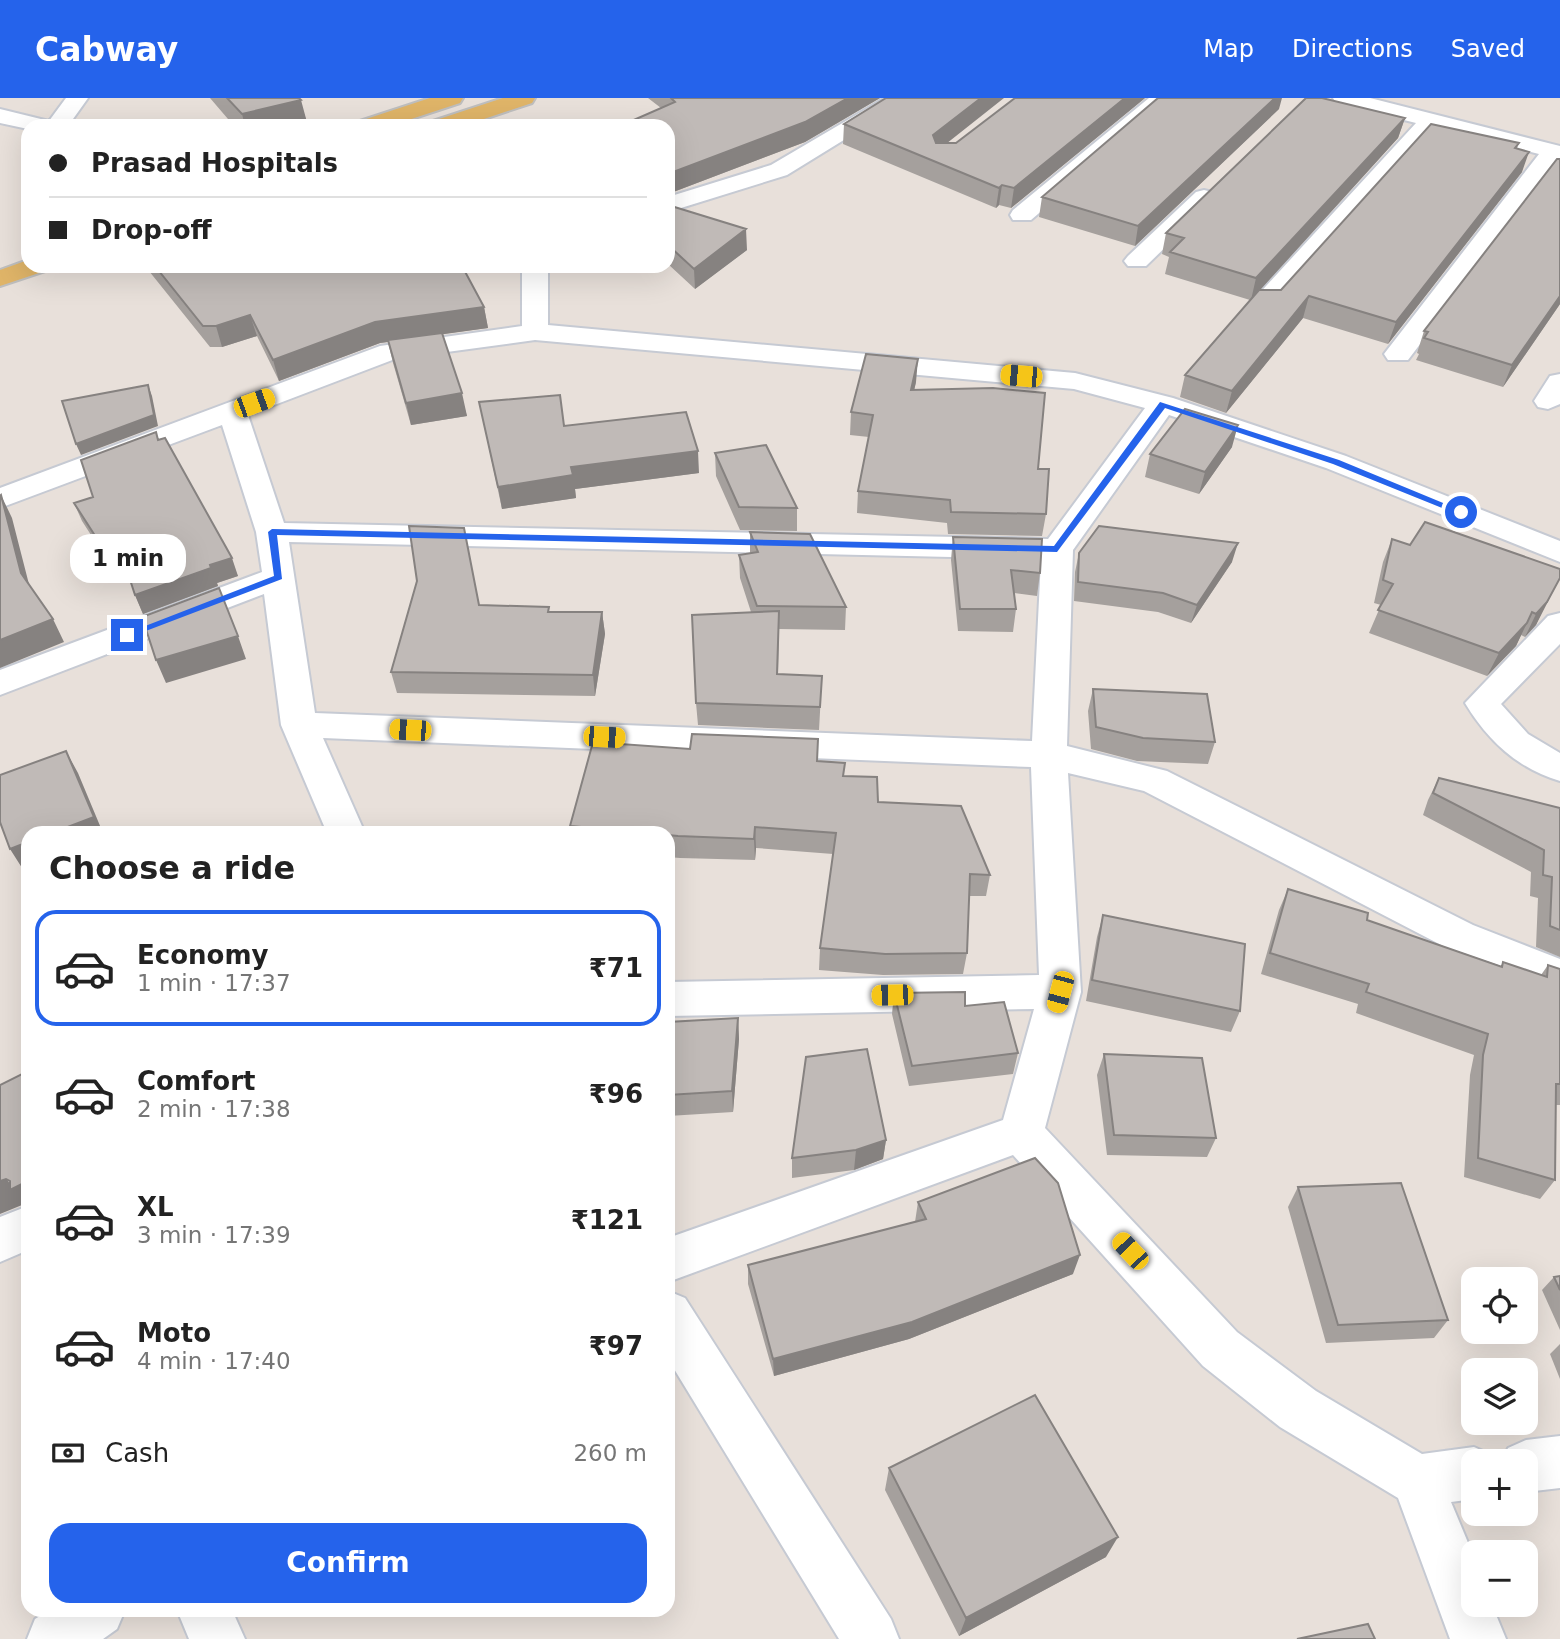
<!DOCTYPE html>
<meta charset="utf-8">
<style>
body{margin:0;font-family:"DejaVu Sans",sans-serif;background:#f6f6f6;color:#222;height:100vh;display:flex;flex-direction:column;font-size:26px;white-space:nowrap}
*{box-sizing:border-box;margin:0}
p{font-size:23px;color:#767676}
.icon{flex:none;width:38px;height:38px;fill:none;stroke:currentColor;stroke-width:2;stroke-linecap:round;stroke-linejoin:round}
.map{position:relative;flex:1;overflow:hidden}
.sheet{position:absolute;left:21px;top:728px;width:654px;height:791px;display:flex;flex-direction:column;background:#fff;border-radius:21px;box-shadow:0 7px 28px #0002}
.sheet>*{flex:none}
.hud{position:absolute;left:21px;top:21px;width:654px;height:154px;border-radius:21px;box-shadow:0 7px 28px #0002;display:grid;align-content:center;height:154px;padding:0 28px;background:#fff}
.tools{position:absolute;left:1461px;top:1169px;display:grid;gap:14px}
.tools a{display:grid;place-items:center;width:77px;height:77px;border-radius:14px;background:#fff;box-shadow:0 7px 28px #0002;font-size:35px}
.end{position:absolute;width:32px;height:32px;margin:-16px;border:9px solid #2563eb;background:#fff;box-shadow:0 0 0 4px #fff}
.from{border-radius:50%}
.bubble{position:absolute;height:49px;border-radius:21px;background:#fff;box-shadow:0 7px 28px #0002;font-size:23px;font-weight:600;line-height:49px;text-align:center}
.car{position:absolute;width:21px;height:42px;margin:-21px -10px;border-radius:9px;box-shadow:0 0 5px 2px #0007;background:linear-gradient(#f5c518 24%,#345 0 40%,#f5c518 0 76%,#345 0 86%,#f5c518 0)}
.hud b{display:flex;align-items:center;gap:24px;height:66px;font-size:26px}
.hud b+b{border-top:2px solid #e0e0e0}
.hud i{width:18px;height:18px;background:#222}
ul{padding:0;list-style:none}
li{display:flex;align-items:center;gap:21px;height:116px;margin:0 14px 10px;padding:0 14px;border:4px solid transparent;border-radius:21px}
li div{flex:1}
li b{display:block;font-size:26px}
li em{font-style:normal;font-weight:600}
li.current{border-color:#2563eb}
li>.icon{width:63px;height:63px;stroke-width:1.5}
h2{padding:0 28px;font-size:32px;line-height:84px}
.pay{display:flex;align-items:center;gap:18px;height:77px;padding:0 28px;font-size:26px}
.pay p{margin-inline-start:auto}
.button{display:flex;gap:14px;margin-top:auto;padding:14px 28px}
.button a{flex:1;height:80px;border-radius:21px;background:#2563eb;color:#fff;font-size:28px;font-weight:600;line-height:80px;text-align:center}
header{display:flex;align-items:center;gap:42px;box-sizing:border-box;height:98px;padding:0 35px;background:#2563eb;color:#fff}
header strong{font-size:33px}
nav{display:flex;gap:38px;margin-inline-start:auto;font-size:24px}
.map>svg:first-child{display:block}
</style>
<header>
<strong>Cabway</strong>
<nav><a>Map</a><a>Directions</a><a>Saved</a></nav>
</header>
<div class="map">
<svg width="1560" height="1541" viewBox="0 0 1560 1541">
<rect width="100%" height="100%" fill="#e8e0da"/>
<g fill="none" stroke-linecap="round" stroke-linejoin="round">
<g stroke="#c6cad3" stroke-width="4">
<path id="minor" d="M66,0h22l-20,28h-40v3l-28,-6v-14l49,12z
M885,0h27l-125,77 -119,37v-15l103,-32z
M1149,0h24l-142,122h-18l-3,-5 3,-5z
M1333,0h37l190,48v14l-152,200h-20l-4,-6 155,-200 -103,-26 -163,182h-18l-4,-6 4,-6 161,-175 -80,-20z
M1204,92l8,2 4,5 -4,5 -66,64h-18l-4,-5 4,-5 68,-64z
M522,168h26v59l527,48 98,25 173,58 214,85v21l-234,-94 -157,-53 -96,135 -6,196 100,25 306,154 87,34v34l-115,-46 -301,-156 -76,-18 13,219 -36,136 192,204 79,59 106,63 52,-7 18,8 3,6h-21v38l-23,3 23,55v48h18l14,34h-56l-52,-141 -118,-71 -77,-61 -190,-211 -345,127v-44l335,-118 31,-111 -366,7v-34l371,-7 -8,-208 -708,-29 42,95h-38l-46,-108 -17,-131 -264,101v-25l262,-98 -6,-40 -34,-107 -222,83v-20l380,-142 142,-20zM535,242l539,49 71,19 -97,131 -764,-16 -36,-108 147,-56zM289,444l752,17 -9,182 -717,-28z
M1560,276v30l-12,5 -10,-2 -4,-6 16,-25z
M1560,515v31l-59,60 27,30 32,19v28c-43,-13 -72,-40 -95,-78l83,-87z
M28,1108v44l-28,12v-45z
M668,1193l17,7 206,321 8,20h-60l-171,-280z
M1560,1338v52l-34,4v-31h-24l6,-13 18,-8z
M50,1512h75l-8,19 -14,10h-76l8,-20z
M177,1512h55l13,29h-56z"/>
</g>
<g stroke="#bebebe" stroke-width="4">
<path id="major" d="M430,0h33l-3,5 -70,23h-33l3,-5z
M503,0h32l-3,5 -69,23h-33l3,-5z
M28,162v6h21l-4,5 -45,15v-16z"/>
</g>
<use href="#minor" fill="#fff" fill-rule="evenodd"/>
<use href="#major" fill="#dfb468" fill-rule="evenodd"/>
</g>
<path fill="#a5a09d" d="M210,0h89l9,28h-74z
M648,0h232l-75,44 -137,52v-68l-7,-18z
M1145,0l-134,110 -12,-3 -3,3 -153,-64 1,-20 103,19h9z
M1279,11l-144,137 -96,-29 3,-20z
M1405,20l-7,20 -138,152h21l238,-147 -2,5 5,24 -134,172 -85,-26 -77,95 -46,-16 5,-22 65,-75 -85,-26 4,-17 -7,-3 4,-21z
M1560,61v145l-57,83 -87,-27 3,-6 -2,-1 7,-22z
M668,107l79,45 -52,39 -27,-25z
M147,168h315l22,41 4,21 -46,6 25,82 -56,9 -18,-62 -5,-21 -8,1 -101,38 -22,-45 -35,11h-12l-61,-76z
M916,284l-2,8 124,79 8,45 -4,22 -94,-2 -1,-11 -90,-10 1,-22 11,-54 -19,-2 1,-23z
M479,304l85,24 135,47 -124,16 1,9 -74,11z
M159,342l79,136 -21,7 1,3 -75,28 -8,-19 -7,-21 -10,3 -36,-56 -8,-18 19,-6z
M1232,349l-33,47 -54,-17 5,-23z
M715,355l82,55v23l-57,-1 -24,-54z
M750,434l96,75 -1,23 -66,-1 -1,45 44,2 -3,54 -121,-5 -2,-22 55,-91 -11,-34 -1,-23 11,-2z
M953,439l87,36 -3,23 -23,-3 2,16 -3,23 -55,-1 -7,-71z
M1392,441l18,6 150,24 -24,56 -11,12 -4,-2 -5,11 -29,30 -118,-43 12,-28 -7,-2 9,-41z
M1079,455l153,9 -41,61 -33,-11 -84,-11 1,-29z
M479,507l71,7h52l3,22 -10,62 -198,-3 -6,-21z
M1093,591l122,53 -7,22 -71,-3 -46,-12 -3,-38z
M818,663l26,15 34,26 112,73 -4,21h-17l-2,57 -4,21 -80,1 -64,-5 1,-22 13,-94 -77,-6 -1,12 -75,-2 -12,-1v-24h-97l-1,-7z
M1439,680l121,30v149l-24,-10 2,-49 -8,-2 1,-24 -108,-57 5,-15z
M1288,791l79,31 134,46 2,-4 38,13 7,-10 12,4v136h-4l-1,75 -15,19 -76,-22 6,-102 4,-20 -118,-42 2,-9 -97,-30 18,-64z
M1103,817l137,96 -9,21 -145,-31 11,-64z
M894,895l71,13 53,47 -5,21 -104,12 -17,-72z
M738,920l1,21 -6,73 -65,4v-94z
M1104,956l112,84 -9,19 -100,-2 -10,-80z
M886,1042l-3,19 -29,11 -62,8v-20z
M1298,1089l150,133 -14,18 -108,5 -38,-136z
M918,1104l155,72 -164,65 -135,37 -26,-92v-19l167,-43z
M1560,1178v54l-18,-40 12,-13z
M1560,1246v35l-10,-25z
M889,1370l217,89 -147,79 -74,-146z"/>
<path fill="#868280" d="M848,0h32l-75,44 -137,52v-20z
M981,0h23l-72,57 1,-20z
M1125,0h20l-134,110 3,-20z
M1275,0h7l-3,11 -144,137 3,-20z
M301,2l7,26h-63l-3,-12z
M1405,20l-7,20 -147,162 5,-22z
M1529,54l-7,20 -134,172 8,-22z
M1002,87l-3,20 -3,3 3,-20z
M746,131l1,21 -52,39 -1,-20z
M1309,198l-6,22 -77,95 6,-22z
M1560,198v8l-57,83 9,-22z
M484,209l4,21 -108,15 -101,38 -6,-21 102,-38z
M250,217l7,21 -35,11 -6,-21z
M918,261l-2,23 -7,31 2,-23z
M148,287l4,11 6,30 -77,29 -5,-11z
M462,295l5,23 -56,9 -5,-22z
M1238,327l-6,22 -33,47 6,-22z
M698,353l1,22 -124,16 1,9 -74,11 -4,-22 73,-20z
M1,397l11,23 20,78 -11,-23z
M1238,445l-6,19 -41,61 6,-18z
M122,457l8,18 -12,4 -8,-18z
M232,460l6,18 -21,7 1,3 -75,28 -8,-19 75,-30z
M1560,480l-24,47 -11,12 11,-23z
M602,514l3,22 -10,62 -2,-21z
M53,521l11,23 -64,26v-28z
M1527,525l-11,23 -29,30 12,-23z
M238,538l8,23 -80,24 -10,-23z
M66,653l12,22 25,60h-51z
M755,729l1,21 -1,12 -1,-21z
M28,744v28l-4,1 -14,-22z
M738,920l1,21 -6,73 -1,-21z
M886,1042l-3,19 -29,11 2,-20z
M6,1081l8,9 14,-7v31l-6,-7 -22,9v-33z
M1080,1157l-7,19 -164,65 -135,37 -1,-17z
M1118,1439l-12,20 -147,79 7,-18z"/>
<path fill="#c0bab7" stroke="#868280" stroke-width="2" d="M227,0h72l2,2 -59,14z
M671,0h177l-43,24 -137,52v-48h-48l55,-24z
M886,0h95l-48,37 3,8h20l59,-45h110l-111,90 -12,-3 -3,3 -155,-64z
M1158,0h117l-137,128 -96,-29z
M1306,0h16l83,20 -149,160 -86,-26 14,-14 -18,-5z
M516,22l15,6h-30z
M1431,26l88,19 -4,5 14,4 -133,170 -87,-26 -77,95 -47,-16 74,-85h22z
M1557,61h3v137l-48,69 -88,-27 4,-6 -4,-1z
M668,107l78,24 -52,40 -26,-24z
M155,168h307l22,41 -109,15 -102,38 -23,-45 -34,11h-13z
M442,235l20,60 -56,10 -18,-63z
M866,256l52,5 -7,31 82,-2 52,5 -7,76h11l-3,45 -95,-2 -1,-12 -92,-9 15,-76 -22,-3z
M148,287l6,30 -78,29 -14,-43z
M560,297l4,31 122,-14 12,39 -127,16 2,8 -75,12 -19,-85z
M1185,311l53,16 -33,47 -55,-18z
M156,334l2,8 7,-2 67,120 -22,7 1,3 -76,27 -13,-40 -12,4 -36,-56 19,-6 -12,-37z
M766,347l31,63 -58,-1 -24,-54z
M1,397l20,78 32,46 -53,21v-144z
M1425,424l135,47v9l-13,24 -11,12 -4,-2 -5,11 -28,30 -121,-43 15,-26 -10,-4 9,-41 18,6z
M409,428l55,2 15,77 70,2 -1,5h54l-9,63 -202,-3 26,-91z
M1099,428l139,17 -41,62 -34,-12 -85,-11 1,-29z
M750,434l60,2 36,73 -89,-1 -18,-51 19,-3z
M953,439l89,2 -2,34 -29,-3 5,39h-56z
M219,490l19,48 -82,24 -14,-43z
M779,513l-2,63 45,2 -2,31 -124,-4 -4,-88z
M1093,591l114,5 8,48 -72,-4 -47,-11z
M692,636l126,5 -1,22 28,2 -2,13 34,1 1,25 83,4 29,69 -20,-1 -3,79 -82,1 -65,-6 16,-115 -81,-6 -1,12 -76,-3 -10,-1v-2h-21l-77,-7 23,-84 97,7z
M66,653l28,66 -42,16h-24v9l-18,7 -10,-27v-47z
M1439,680l121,30v122l-10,-4 2,-49 -9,-2 1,-25 -111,-57z
M1288,791l80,24 -1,7 135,47 1,-5 44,15 1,-12 12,4v115h-4l-1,96 -77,-22 5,-103 5,-21 -122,-42 3,-8 -99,-31z
M1103,817l142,29 -5,67 -148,-31z
M965,894v14l39,-4 14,51 -106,13 -18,-73z
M738,920l-6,73 -64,4v-73z
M867,951l19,91 -30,10 -64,8 14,-101z
M1104,956l98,4 14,80 -102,-3z
M28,973v110l-18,9v-9l-4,-2 -6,2v-96z
M1035,1060l23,25 22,72 -168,67 -139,37 -25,-94 178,-46 -8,-17z
M1401,1085l47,137 -110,5 -40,-138z
M1560,1178v14l-6,-13z
M1035,1297l83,142 -152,81 -77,-150z
M1368,1526l7,15h-78z"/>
<path fill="#2563eb" d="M1160,304l179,58 126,52 -8,2 -124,-50 -168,-56 -108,144 -780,-17 5,44 -152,58 -8,-2 152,-59 -6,-44 4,-3 782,17z"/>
</svg>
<div class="tools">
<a><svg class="icon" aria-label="locate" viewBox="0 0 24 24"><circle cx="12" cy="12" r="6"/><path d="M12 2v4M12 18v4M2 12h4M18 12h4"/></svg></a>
<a><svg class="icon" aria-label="layers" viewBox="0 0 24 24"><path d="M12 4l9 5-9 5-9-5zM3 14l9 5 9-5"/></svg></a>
<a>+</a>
<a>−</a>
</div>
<i class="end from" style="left:1461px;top:414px"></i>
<i class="end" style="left:127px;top:537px"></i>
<div class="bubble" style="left:70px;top:436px;width:116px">1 min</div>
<i class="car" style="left:1021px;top:278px;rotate:275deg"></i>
<i class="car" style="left:254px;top:305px;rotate:70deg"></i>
<i class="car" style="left:410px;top:632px;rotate:273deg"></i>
<i class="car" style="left:604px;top:639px;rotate:93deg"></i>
<i class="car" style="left:1060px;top:894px;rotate:195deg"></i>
<i class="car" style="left:892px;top:897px;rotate:269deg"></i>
<i class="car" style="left:1130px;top:1153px;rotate:317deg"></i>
<div class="hud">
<b><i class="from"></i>Prasad Hospitals</b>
<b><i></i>Drop-off</b>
</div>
<section class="sheet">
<h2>Choose a ride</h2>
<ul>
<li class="current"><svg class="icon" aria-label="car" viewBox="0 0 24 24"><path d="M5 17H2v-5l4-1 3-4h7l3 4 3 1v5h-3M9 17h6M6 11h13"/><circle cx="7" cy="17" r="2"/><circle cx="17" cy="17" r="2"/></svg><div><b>Economy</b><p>1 min · 17:37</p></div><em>₹71</em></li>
<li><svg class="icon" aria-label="car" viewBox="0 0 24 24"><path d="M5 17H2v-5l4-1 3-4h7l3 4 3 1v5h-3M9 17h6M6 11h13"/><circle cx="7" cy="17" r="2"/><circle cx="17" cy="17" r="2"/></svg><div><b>Comfort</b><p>2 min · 17:38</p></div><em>₹96</em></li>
<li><svg class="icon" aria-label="car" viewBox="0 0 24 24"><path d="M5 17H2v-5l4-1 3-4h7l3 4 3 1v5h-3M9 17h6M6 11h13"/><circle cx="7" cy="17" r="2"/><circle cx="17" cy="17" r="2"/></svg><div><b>XL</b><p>3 min · 17:39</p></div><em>₹121</em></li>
<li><svg class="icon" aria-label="car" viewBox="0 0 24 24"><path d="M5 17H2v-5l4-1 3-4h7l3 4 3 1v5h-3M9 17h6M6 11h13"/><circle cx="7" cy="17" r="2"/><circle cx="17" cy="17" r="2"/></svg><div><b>Moto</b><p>4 min · 17:40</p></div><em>₹97</em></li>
</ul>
<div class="pay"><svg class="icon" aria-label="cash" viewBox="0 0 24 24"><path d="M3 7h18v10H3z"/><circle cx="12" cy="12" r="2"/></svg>Cash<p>260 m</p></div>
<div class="button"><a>Confirm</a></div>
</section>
</div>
